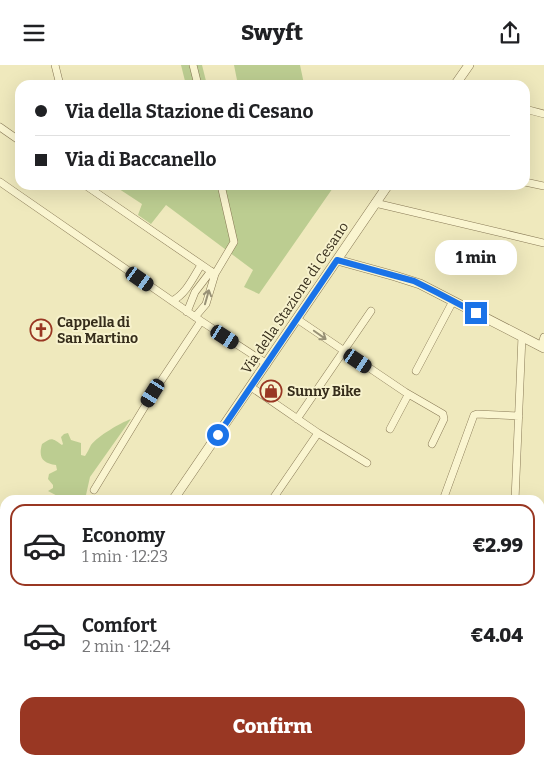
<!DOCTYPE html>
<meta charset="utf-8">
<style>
body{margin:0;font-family:Bitter,serif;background:#f6f6f6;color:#202124;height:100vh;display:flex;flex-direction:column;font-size:19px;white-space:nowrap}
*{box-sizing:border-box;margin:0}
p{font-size:16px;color:#757577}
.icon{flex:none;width:28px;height:28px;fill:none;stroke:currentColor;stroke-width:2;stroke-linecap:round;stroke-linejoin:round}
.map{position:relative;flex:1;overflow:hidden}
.side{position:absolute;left:0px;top:430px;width:545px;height:270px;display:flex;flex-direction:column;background:#fff;border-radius:15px 15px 0 0;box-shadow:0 5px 20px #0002}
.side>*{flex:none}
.top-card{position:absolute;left:15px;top:15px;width:515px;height:110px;border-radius:15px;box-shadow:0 5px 20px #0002;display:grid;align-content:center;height:110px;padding:0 20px;background:#fff}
.end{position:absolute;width:22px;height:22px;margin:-11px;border:6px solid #1a73e8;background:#fff;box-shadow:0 0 0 2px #fff}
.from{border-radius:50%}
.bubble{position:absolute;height:35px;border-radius:15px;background:#fff;box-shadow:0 5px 20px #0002;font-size:16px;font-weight:800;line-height:35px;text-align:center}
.car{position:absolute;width:15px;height:30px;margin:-15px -8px;border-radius:6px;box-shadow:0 0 4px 1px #0007;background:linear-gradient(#222 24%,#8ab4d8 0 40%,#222 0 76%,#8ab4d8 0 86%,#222 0)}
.top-card b{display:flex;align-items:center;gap:18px;height:48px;font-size:19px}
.top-card b+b{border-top:1px solid #e0e0e0}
.top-card i{width:12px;height:12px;background:#202124}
ul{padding:9px 0 0;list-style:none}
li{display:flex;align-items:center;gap:15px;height:82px;margin:0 10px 8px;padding:0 10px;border:2px solid transparent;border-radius:15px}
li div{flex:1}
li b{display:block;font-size:19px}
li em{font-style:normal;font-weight:800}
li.selected{border-color:#993723}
li>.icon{width:45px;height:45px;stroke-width:1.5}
.action{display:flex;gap:10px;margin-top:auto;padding:10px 20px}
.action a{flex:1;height:58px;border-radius:15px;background:#993723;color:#fff;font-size:20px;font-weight:800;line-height:58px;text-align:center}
header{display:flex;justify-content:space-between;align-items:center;height:65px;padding:0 20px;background:#fff;font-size:22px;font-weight:800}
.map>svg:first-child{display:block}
</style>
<header><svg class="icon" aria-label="menu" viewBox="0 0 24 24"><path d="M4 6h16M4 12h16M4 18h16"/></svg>Swyft<svg class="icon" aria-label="share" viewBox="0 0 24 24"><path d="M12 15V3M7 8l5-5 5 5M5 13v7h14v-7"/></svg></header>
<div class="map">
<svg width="544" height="700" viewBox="0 0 544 700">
<rect width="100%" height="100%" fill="#efe9bd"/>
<path fill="#e4e5aa" d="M201,695h80l2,2 7,3h-92z"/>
<path fill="#bccd91" d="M181,0h21l5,20h-21z
M234,0h66l4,19 -6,1h-60z
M113,120h222l-76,109 -15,-7 9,-17 -87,-65 -15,19 -13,-9 4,-11z
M131,354l-41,58 -4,18 1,5h-22l-17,-9 5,-3v-3l-5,-6 1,-5 8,-4 -1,-5c-13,-2 -18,-7 -14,-21 10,-7 10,-6 20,1l1,-1 -2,-7 3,-3 4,-1 3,7 10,3v12l4,1c2,-3 4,-7 6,-11 7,-9 29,-22 40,-26z"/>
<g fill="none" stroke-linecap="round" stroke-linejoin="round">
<g stroke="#887956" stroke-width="8">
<path id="minor" d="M55,0l5,20
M193,0l5,20
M525,44l19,5
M0,62l20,14
M0,117l201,139 66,43
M525,117l19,4
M85,120l130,89
M375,138l169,40
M172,236c14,-7 21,-23 29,-36
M187,247l8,-20 16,-21
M195,252l11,-13 9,-30 19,-32 -13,-57
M297,254l108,73 38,22 1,5 -12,25
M541,282l3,-10
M416,306l37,-70
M251,322l67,46 49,30
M297,354l74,-108
M390,364l18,-34
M94,425l59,-97 48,-72
M272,435l46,-67
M443,435l31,-85 3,-1 42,2
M515,435l7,-164
M0,458l5,3
M0,521l5,-8
M0,535l2,4 3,3
M540,679l4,1
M540,686h4
M310,695l7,5
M324,695l8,5
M98,696l5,4
M41,700l3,-5
M150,700l4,-5
M501,700v-5"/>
</g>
<g stroke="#887956" stroke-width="10">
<path id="tertiary" d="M455,20l14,-20
M337,195l58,16 25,8 124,64
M173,435l215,-315
M0,689l5,-8"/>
</g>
<use href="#minor" stroke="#faf5d0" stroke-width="7"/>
<use href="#tertiary" stroke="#faf5d0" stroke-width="9"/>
</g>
<defs><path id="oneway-shaft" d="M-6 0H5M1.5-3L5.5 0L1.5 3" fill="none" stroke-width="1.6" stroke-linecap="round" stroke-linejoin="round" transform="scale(1.25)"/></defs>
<g stroke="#989176">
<use href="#oneway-shaft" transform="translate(207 232) rotate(-74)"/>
<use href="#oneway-shaft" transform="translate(320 270) rotate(35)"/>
</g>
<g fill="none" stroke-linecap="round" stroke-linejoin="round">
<path stroke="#1a73e8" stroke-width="6" d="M218,370l119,-175 77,21 22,11 40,21"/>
</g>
<defs>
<g id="church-ring" transform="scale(1.125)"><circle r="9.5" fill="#f7f2cd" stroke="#993723" stroke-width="1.5"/><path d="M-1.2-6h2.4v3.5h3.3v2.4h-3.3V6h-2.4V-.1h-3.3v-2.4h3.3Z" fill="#993723"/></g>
<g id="shop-ring" transform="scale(1.125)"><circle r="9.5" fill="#f7f2cd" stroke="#993723" stroke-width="1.5"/><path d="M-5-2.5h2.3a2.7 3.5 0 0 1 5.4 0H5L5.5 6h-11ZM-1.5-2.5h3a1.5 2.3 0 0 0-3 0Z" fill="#993723"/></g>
</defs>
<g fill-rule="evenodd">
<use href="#church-ring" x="41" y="265"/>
<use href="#shop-ring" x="271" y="326"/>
</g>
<g text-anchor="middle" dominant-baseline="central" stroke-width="4" stroke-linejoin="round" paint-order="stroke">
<g font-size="14" fill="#362d1b" stroke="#f7f2cd">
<text transform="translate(295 233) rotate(-56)">Via della Stazione di Cesano</text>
</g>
<g font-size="14" font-weight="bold" fill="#362d1b" stroke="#f7f2cd" text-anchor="start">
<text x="57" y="257">Cappella di<tspan x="57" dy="16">San Martino</tspan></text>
<text x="287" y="326">Sunny Bike</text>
</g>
</g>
</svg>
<i class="end from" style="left:218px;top:370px"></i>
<i class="end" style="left:476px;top:248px"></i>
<div class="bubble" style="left:435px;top:175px;width:82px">1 min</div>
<i class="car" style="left:140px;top:214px;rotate:125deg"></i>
<i class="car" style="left:225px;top:272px;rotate:123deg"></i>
<i class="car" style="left:358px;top:296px;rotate:124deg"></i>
<i class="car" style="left:153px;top:328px;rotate:212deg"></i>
<div class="top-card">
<b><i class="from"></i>Via della Stazione di Cesano</b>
<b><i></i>Via di Baccanello</b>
</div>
<section class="side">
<ul>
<li class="selected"><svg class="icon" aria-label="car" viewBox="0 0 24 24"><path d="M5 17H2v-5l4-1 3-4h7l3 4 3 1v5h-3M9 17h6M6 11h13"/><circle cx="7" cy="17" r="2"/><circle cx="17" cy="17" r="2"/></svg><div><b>Economy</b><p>1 min · 12:23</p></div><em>€2.99</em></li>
<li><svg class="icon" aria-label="car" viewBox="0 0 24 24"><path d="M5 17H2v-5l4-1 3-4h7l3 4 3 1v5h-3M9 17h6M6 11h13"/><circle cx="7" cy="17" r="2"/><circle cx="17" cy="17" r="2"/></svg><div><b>Comfort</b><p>2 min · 12:24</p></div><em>€4.04</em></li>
</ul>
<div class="action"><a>Confirm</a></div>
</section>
</div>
